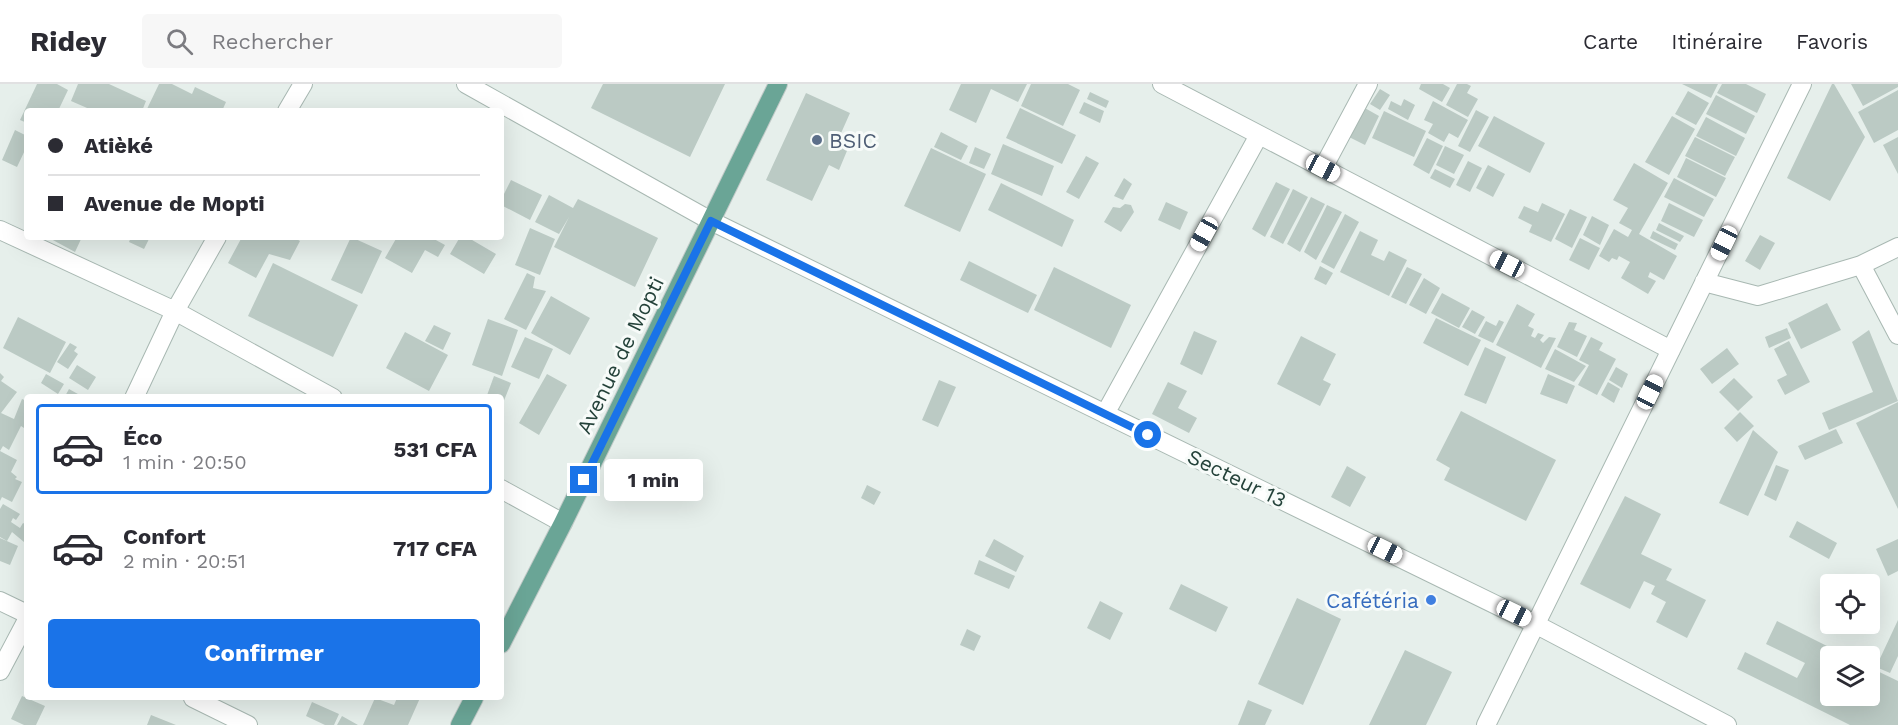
<!DOCTYPE html>
<html lang="fr">
<meta charset="utf-8">
<style>
body{margin:0;font-family:"Work Sans",sans-serif;background:#f7f7f7;color:#2b2b33;height:100vh;display:flex;flex-direction:column;font-size:22px;white-space:nowrap}
*{box-sizing:border-box;margin:0}
p{font-size:20px;color:#7c7c81}
.icon{flex:none;width:33px;height:33px;fill:none;stroke:currentColor;stroke-width:2;stroke-linecap:round;stroke-linejoin:round}
.map{position:relative;flex:1;overflow:hidden}
.sheet{position:absolute;left:24px;top:310px;width:480px;height:306px;display:flex;flex-direction:column;background:#fff;border-radius:6px;box-shadow:0 6px 24px #0002}
.sheet>*{flex:none}
.top-card{position:absolute;left:24px;top:24px;width:480px;height:132px;border-radius:6px;box-shadow:0 6px 24px #0002;display:grid;align-content:center;height:132px;padding:0 24px;background:#fff}
.controls{position:absolute;left:1820px;top:490px;display:grid;gap:12px}
.controls a{display:grid;place-items:center;width:60px;height:60px;border-radius:6px;background:#fff;box-shadow:0 6px 24px #0002;font-size:30px}
.end{position:absolute;width:27px;height:27px;margin:-14px;border:8px solid #1a73e8;background:#fff;box-shadow:0 0 0 3px #fff}
.from{border-radius:50%}
.bubble{position:absolute;height:42px;border-radius:6px;background:#fff;box-shadow:0 6px 24px #0002;font-size:20px;font-weight:700;line-height:42px;text-align:center}
.car{position:absolute;width:18px;height:36px;margin:-18px -9px;border-radius:8px;box-shadow:0 0 4px 2px #0007;background:linear-gradient(#fff 24%,#345 0 40%,#fff 0 76%,#345 0 86%,#fff 0)}
.top-card b{display:flex;align-items:center;gap:21px;height:57px;font-size:22px}
.top-card b+b{border-top:2px solid #e1e1e2}
.top-card i{width:15px;height:15px;background:#2b2b33}
ul{padding:10px 0 0;list-style:none}
li{display:flex;align-items:center;gap:18px;height:90px;margin:0 12px 9px;padding:0 12px;border:3px solid transparent;border-radius:6px}
li div{flex:1}
li b{display:block;font-size:22px}
li em{font-style:normal;font-weight:700}
li.active{border-color:#1a73e8}
li>.icon{width:54px;height:54px;stroke-width:1.5}
.action{display:flex;gap:12px;margin-top:auto;padding:12px 24px}
.action a{flex:1;height:69px;border-radius:6px;background:#1a73e8;color:#fff;font-size:24px;font-weight:700;line-height:69px;text-align:center}
header{display:flex;align-items:center;gap:36px;box-sizing:border-box;height:84px;padding:0 30px;background:#fff;border-bottom:2px solid #e1e1e2}
header strong{font-size:28px}
nav{display:flex;gap:33px;margin-inline-start:auto;font-size:21px}
.search{width:420px;height:54px;background:#f7f7f7;display:flex;align-items:center;gap:15px;box-sizing:border-box;padding:0 21px;border-radius:6px;color:#7c7c81;font-size:22px}
.map>svg:first-child{display:block}
</style>
<header>
<strong>Ridey</strong>
<div class="search"><svg class="icon" aria-label="search" viewBox="0 0 24 24"><circle cx="10" cy="10" r="6"/><path d="M15 15l6 6"/></svg>Rechercher</div>
<nav><a>Carte</a><a>Itinéraire</a><a>Favoris</a></nav>
</header>
<div class="map">
<svg width="1898" height="641" viewBox="0 0 1898 641">
<rect width="100%" height="100%" fill="#e6efeb"/>
<path fill="#bbcac4" d="M37,0h20l11,6 -10,21h-31v12l-7,-3z
M78,0h31l37,17 -4,10h-48l-23,-10z
M159,0h13l20,10 3,-7 31,15 -4,9h-76z
M603,0h122l-35,73 -99,-49z
M961,0h66l-9,18 -27,-13 -15,34 -27,-13z
M1031,0h37l12,6 -17,36 -42,-20z
M1421,0h22l7,4 -8,14 -23,-13z
M1457,0h10l4,2 -4,7 11,6 -10,18 -22,-12z
M1682,0h36l-7,14z
M1722,0h24l20,10 -9,19 -40,-20z
M1832,0h2l31,53 -35,64 -43,-23z
M1851,0h47v3l-35,19z
M1380,5l10,6 -10,15 -10,-6z
M1898,6v40l-24,13 -16,-31z
M1688,7l21,12 -13,22 -21,-11z
M1090,8l19,9 -3,7 -19,-9z
M806,9l44,20 -12,27 11,6 -10,24 -10,-5 -17,36 -46,-21z
M1716,11l39,21 -9,18 -40,-20z
M1404,15l11,6 -7,15 -20,-11 3,-8 10,5z
M1433,17l35,19 -10,18 -9,-5 -5,9 -16,-9 5,-9 -9,-4z
M1084,18l20,9 -4,12 -21,-10z
M1363,23l16,9 -14,29 -16,-8z
M1020,24l56,27 -14,29 -56,-26z
M1476,26l13,7 -19,35 -12,-6z
M1384,27l42,20 -12,26 -42,-19z
M1494,32l51,27 -15,30 -52,-27z
M1672,32l23,13 -26,46 -24,-13z
M1706,33l39,21 -9,18 -40,-20z
M15,46l12,6v10l-10,21 -15,-7z
M941,48l27,14 -7,14 -27,-13z
M1695,53l40,20 -10,19 -40,-20z
M1898,53v37l-15,-29z
M1427,54l16,8 -14,28 -16,-9z
M1003,60l51,22 -12,30 -51,-22z
M1445,62l19,9 -10,19 -18,-9z
M975,63l16,7 -7,15 -15,-6z
M931,64l55,26 -26,58 -56,-26z
M1086,72l13,7 -20,36 -13,-7z
M1686,74l40,20 -10,19 -39,-20z
M1468,77l14,7 -12,24 -14,-7z
M1634,79l34,20 -29,51 38,22 -13,24 -14,-8 -2,5 8,4 -8,13 -27,-16 9,-16 -11,-6 -2,4 -5,-2 -3,4 -10,-6 15,-27 14,8 4,-7 -13,-7 9,-15 -15,-8z
M1488,81l17,9 -12,23 -17,-9z
M1435,85l20,10 -5,9 -20,-10z
M1124,94l8,6 -9,16 -9,-4z
M1674,94l40,21 -10,18 -40,-20z
M511,96l31,15 -12,25 -29,-15v-5z
M1276,98l14,7 -25,48 -13,-8z
M1001,99l73,37 -12,27 -74,-37z
M1293,105l15,8 -25,47 -13,-7z
M549,111l24,13 5,-9 80,39 -23,49 -81,-40 15,-30 -10,17 -24,-12z
M1311,113l14,7 -25,48 -13,-8z
M1166,118l22,10 -8,18 -22,-10z
M1542,119l23,11 -14,28 -22,-10 3,-7 -14,-7 6,-12 14,6z
M1669,119l34,17 -9,17 -33,-16z
M1125,120l6,1 3,7 -13,20 -17,-10 9,-15 7,1z
M1327,121l15,7 -26,48 -12,-8z
M1570,125l17,8 -15,31 -17,-9z
M1345,130l14,8 -25,47 -13,-7z
M1592,132l17,9 -9,20 -17,-10z
M1659,139l25,13 -4,6 -24,-12z
M530,144l25,11 -15,36 -25,-10z
M1360,147l18,9 -7,15 13,6 5,-10 18,9 -18,36 -49,-24z
M1653,147l25,13 -3,6 -25,-12z
M1760,151l15,8 -15,27 -15,-9z
M52,153h30l-7,15 -24,-13z
M131,153h19l-6,12 -15,-7z
M242,153h51l7,4 -10,19 -21,-6 -13,24 -28,-15z
M351,153l31,14 -20,43 -31,-14z
M397,153h38l-1,2 11,6 -7,12 -13,-7 -13,23 -27,-15z
M460,153h7l29,17 -12,20 -34,-20z
M1580,154l20,10 -11,22 -20,-10z
M969,177l68,34 -9,18 -68,-33z
M273,179l85,42 -25,52 -85,-41z
M1320,182l13,7 -7,12 -12,-6z
M1054,183l77,38 -20,43 -77,-38z
M1407,183l15,7 -16,30 -15,-7z
M527,189l8,4 -2,11 13,3 -20,39 -22,-11z
M1424,194l16,10 -14,26 -17,-9z
M1442,209l28,15 -11,20 -28,-15z
M551,212l39,22 -20,37 -39,-22z
M1827,219l14,27 -40,19 -13,-26z
M1517,220l18,10 -7,12 6,3 -3,7 4,2 3,-5 6,2 -4,5 3,3 6,-6 7,1 -15,30 -45,-23z
M1472,226l13,7 -10,17 -13,-7z
M18,233l48,25 -16,31 -47,-25z
M1436,234l45,22 -13,26 -45,-23z
M488,235l30,11 -16,46 -30,-11z
M1499,236l5,2 -11,21 -15,-7 8,-15 10,5z
M1569,238l8,1 -3,7 13,6 -10,21 -20,-10z
M434,241l17,8 -8,17 -18,-9z
M1787,244l4,10 -22,10 -4,-11z
M1869,246l29,71 -69,29 -7,-17 51,-21 -21,-50z
M1194,247l23,10 -15,34 -22,-11z
M405,248l43,23 -19,36 -43,-23z
M1301,252l35,18 -13,26 8,4 -11,22 -43,-22z
M525,253l28,12 -14,30 -28,-12z
M1591,253l12,6 -4,7 17,9 -19,36 -19,-10 11,-20 -10,-5z
M1789,257l21,41 -25,13 -8,-15 10,-5 -13,-26z
M70,259l7,4 -3,4 4,3 -10,15 -11,-7z
M1485,263l21,10 -20,47 -22,-9z
M1727,264l12,16 -27,20 -12,-15z
M1555,265l31,17 -12,16 -29,-13z
M77,281l19,12 -8,13 -19,-12z
M1616,283l12,7 -6,14 -13,-8z
M0,289l4,4 -3,4 16,11 -16,21 13,6 8,-20 5,2v23l-3,4 -3,-2 -12,24 -6,-4 -3,5 17,9 -6,12 6,5 -2,2 7,3 -10,20 -10,-5 -2,4z
M46,290l18,10 -6,10 -17,-11z
M547,290l20,11 -28,50 -20,-12z
M1548,290l27,12 -8,18 -27,-10z
M494,292l17,7 -10,25v-10h-15z
M1734,294l19,19 -15,14 -19,-19z
M939,296l17,7 -18,40 -16,-7z
M1168,298l19,9 -9,17 19,10 -8,15 -37,-19z
M1608,298l12,7 -6,14 -13,-8z
M69,305l16,9h-21z
M1898,318v107l-42,-86z
M1461,327l95,49 -30,61 -82,-41 6,-12 -14,-8z
M1740,328l14,14 -17,16 -13,-14z
M1836,345l7,14 -38,17 -7,-14z
M1753,346l25,22 -30,64 -29,-13z
M1776,381l13,5 -13,31 -12,-6z
M1347,382l19,11 -16,30 -19,-10z
M867,401l14,7 -7,13 -13,-7z
M1625,412l36,18 -20,40 31,15 -6,11 40,20 -19,38 -31,-16 10,-20 -15,-8 4,-8 -11,-5 -14,28 -50,-25z
M3,420l17,10 -4,6 -3,-2 -2,4 9,6 3,-5 4,2v12l-3,5 -12,-10 -5,9 -7,-4v-28z
M1797,437l40,22 -8,16 -40,-22z
M0,454l18,8 -8,19 -10,-4z
M994,455l30,17 -8,16 -31,-16z
M1898,455v32l-10,5 -12,-27z
M979,476l36,16 -6,13 -35,-15z
M1181,500l47,23 -12,25 -47,-23z
M1297,514l44,21 -38,86 -45,-21z
M1100,517l23,12 -13,27 -23,-12z
M1898,536v36l-8,17 -14,-6z
M1777,537l72,36h-19v39h39v-29l29,14v44h-48l-113,-56 8,-17 52,26 8,-15 -39,-19z
M967,545l14,7 -7,15 -14,-6z
M1405,566l47,22 -26,53h-57z
M22,612l23,10 -9,19h-12l-13,-6z
M375,614l19,7 3,-7h23l-12,27h-45z
M1248,616l24,10 -7,15h-27z
M312,618l27,12 -5,11h-9l-19,-9z
M151,631l25,10h-29z
M342,632l16,9h-21z"/>
<g fill="none" stroke-linecap="round" stroke-linejoin="round">
<g stroke="#a8b8b2" stroke-width="20">
<path id="minor" d="M466,0l245,137 824,403 192,101
M1162,0l509,266
M287,27l16,-27
M1323,84l45,-84
M0,146l175,81 158,87
M1861,181l37,70
M1704,198l54,14 103,-31 37,-18
M134,314l41,-87 42,-74
M1105,330l154,-279
M501,405l62,34
M0,517l27,13
M0,587l27,-51
M193,614l55,27
M1486,641l316,-641"/>
</g>
<g stroke="#c2cac8" stroke-width="20">
<path id="major" d="M501,560l62,-121 215,-439
M460,641l14,-27"/>
</g>
<use href="#minor" stroke="#fff" stroke-width="18"/>
<use href="#major" stroke="#6aa596" stroke-width="18"/>
</g>
<g fill="none" stroke-linecap="round" stroke-linejoin="round">
<path stroke="#1a73e8" stroke-width="8" d="M584,396l127,-259 437,214"/>
</g>
<circle fill="#5c6f8a" stroke="#f7fbf9" stroke-width="2" cx="817" cy="56" r="6"/>
<circle fill="#3f7fe0" stroke="#f7fbf9" stroke-width="2" cx="1431" cy="516" r="6"/>
<g text-anchor="middle" dominant-baseline="central" stroke-width="6" stroke-linejoin="round" paint-order="stroke">
<g font-size="21" fill="#4e5e75" stroke="#f7fbf9" text-anchor="start">
<text x="829" y="56">BSIC</text>
</g>
<g font-size="21" fill="#24423a" stroke="#f7fbf9">
<text transform="translate(620 271) rotate(-64)">Avenue de Mopti</text>
<text transform="translate(1237 394) rotate(26)">Secteur 13</text>
</g>
<g font-size="21" fill="#366cbe" stroke="#f7fbf9" text-anchor="end">
<text x="1419" y="516">Cafétéria</text>
</g>
</g>
</svg>
<div class="controls">
<a><svg class="icon" aria-label="locate" viewBox="0 0 24 24"><circle cx="12" cy="12" r="6"/><path d="M12 2v4M12 18v4M2 12h4M18 12h4"/></svg></a>
<a><svg class="icon" aria-label="layers" viewBox="0 0 24 24"><path d="M12 4l9 5-9 5-9-5zM3 14l9 5 9-5"/></svg></a>
</div>
<i class="end from" style="left:1148px;top:351px"></i>
<i class="end" style="left:584px;top:396px"></i>
<div class="bubble" style="left:604px;top:375px;width:99px">1 min</div>
<i class="car" style="left:1323px;top:84px;rotate:118deg"></i>
<i class="car" style="left:1204px;top:150px;rotate:209deg"></i>
<i class="car" style="left:1724px;top:159px;rotate:206deg"></i>
<i class="car" style="left:1507px;top:180px;rotate:297deg"></i>
<i class="car" style="left:1650px;top:308px;rotate:26deg"></i>
<i class="car" style="left:1385px;top:466px;rotate:116deg"></i>
<i class="car" style="left:1514px;top:529px;rotate:116deg"></i>
<div class="top-card">
<b><i class="from"></i>Atièké</b>
<b><i></i>Avenue de Mopti</b>
</div>
<section class="sheet">
<ul>
<li class="active"><svg class="icon" aria-label="car" viewBox="0 0 24 24"><path d="M5 17H2v-5l4-1 3-4h7l3 4 3 1v5h-3M9 17h6M6 11h13"/><circle cx="7" cy="17" r="2"/><circle cx="17" cy="17" r="2"/></svg><div><b>Éco</b><p>1 min · 20:50</p></div><em>531 CFA</em></li>
<li><svg class="icon" aria-label="car" viewBox="0 0 24 24"><path d="M5 17H2v-5l4-1 3-4h7l3 4 3 1v5h-3M9 17h6M6 11h13"/><circle cx="7" cy="17" r="2"/><circle cx="17" cy="17" r="2"/></svg><div><b>Confort</b><p>2 min · 20:51</p></div><em>717 CFA</em></li>
</ul>
<div class="action"><a>Confirmer</a></div>
</section>
</div>
